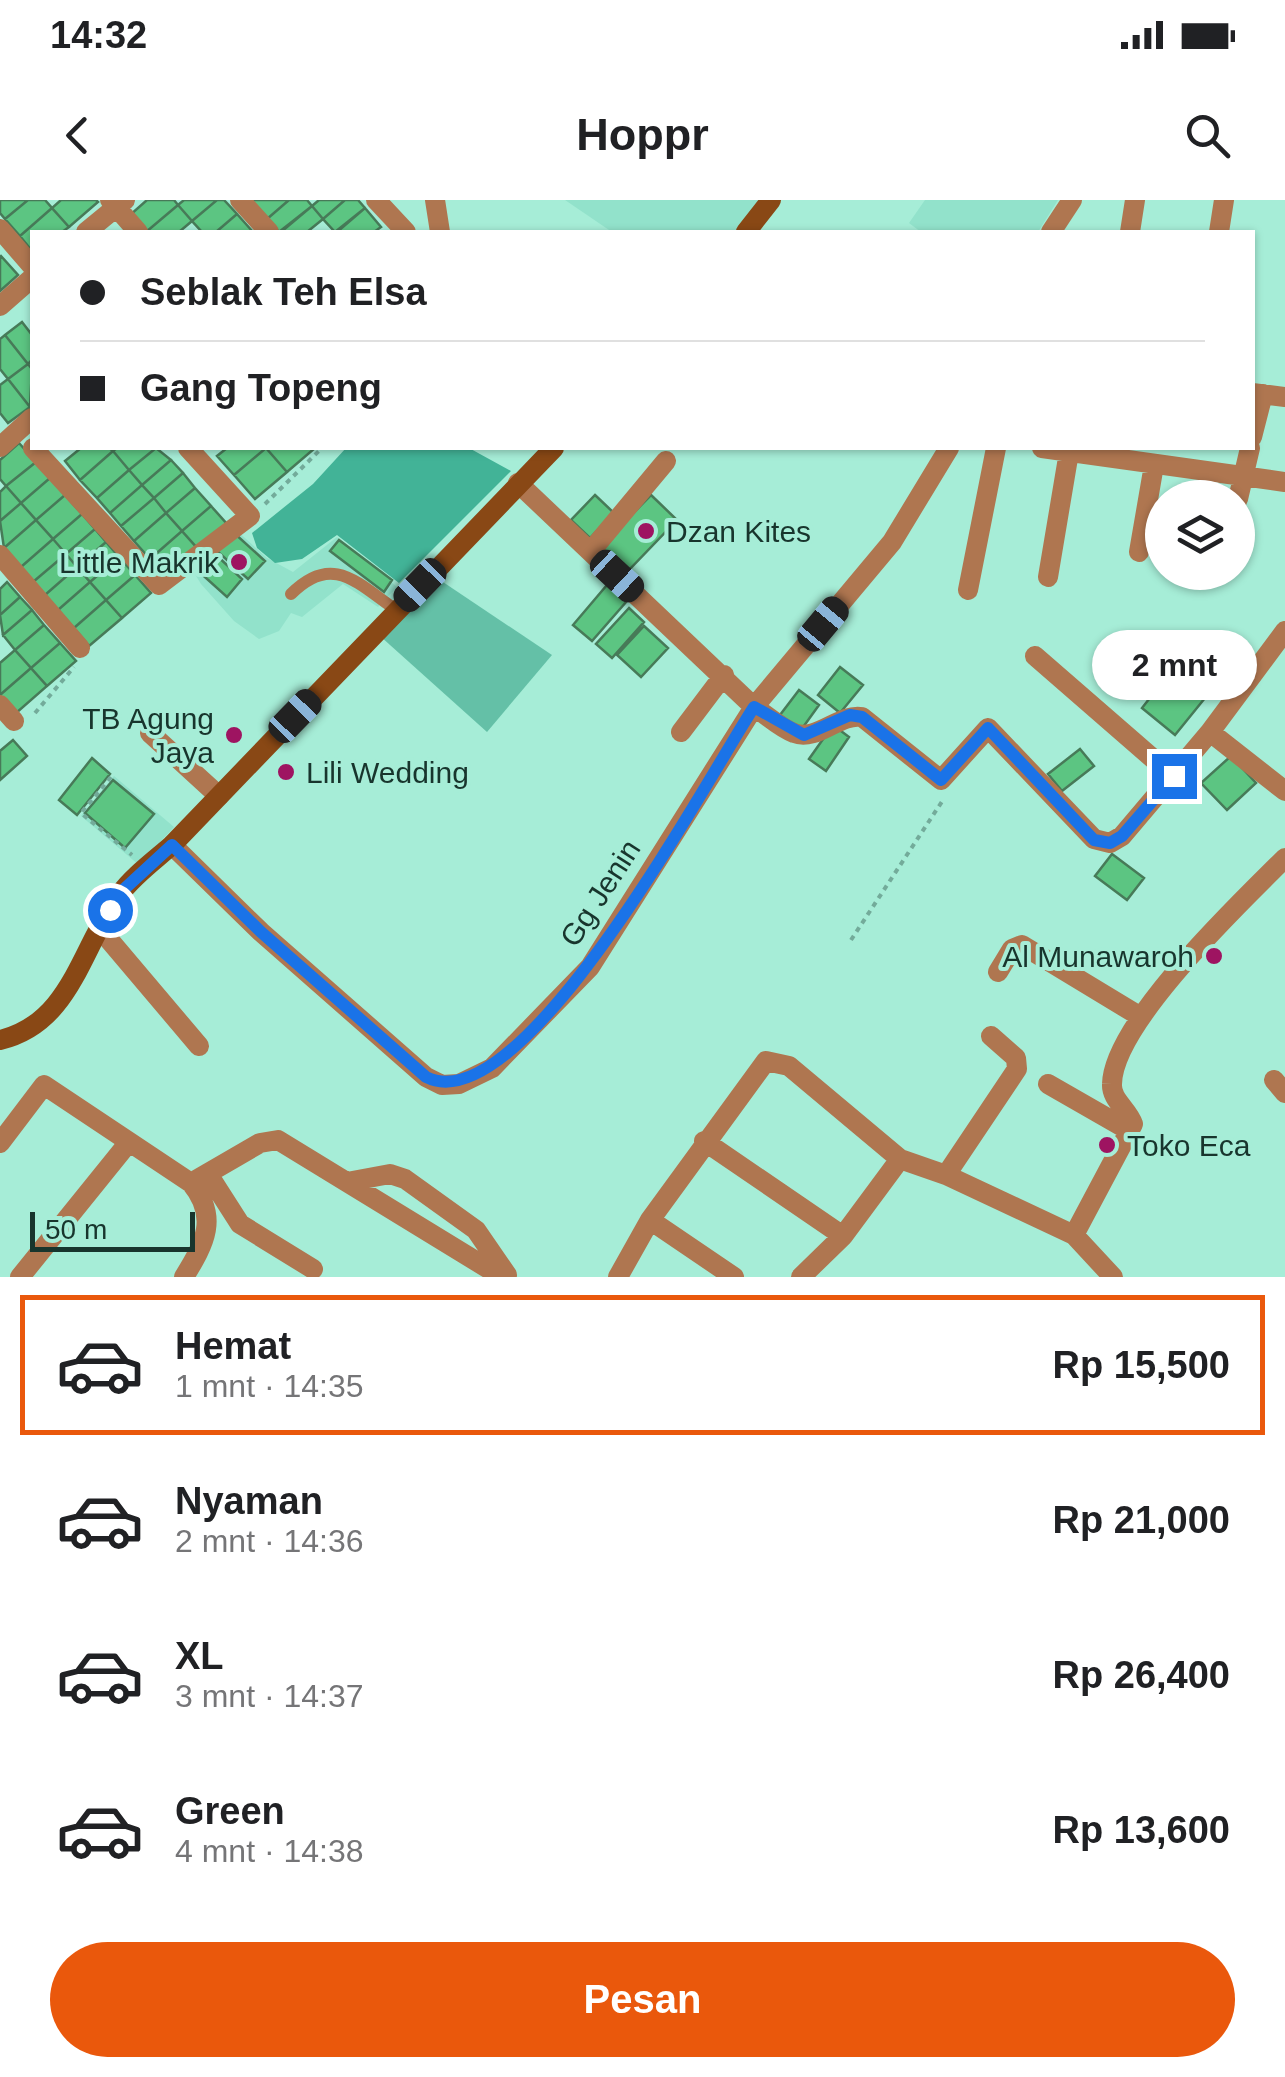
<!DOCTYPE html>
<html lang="id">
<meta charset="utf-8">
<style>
body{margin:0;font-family:Helvetica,sans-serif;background:#f2f2f2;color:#202124;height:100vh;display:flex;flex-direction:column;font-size:38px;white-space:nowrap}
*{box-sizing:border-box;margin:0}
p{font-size:32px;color:#757577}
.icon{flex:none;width:55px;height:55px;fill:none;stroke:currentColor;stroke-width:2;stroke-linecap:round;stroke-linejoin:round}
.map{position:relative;height:1077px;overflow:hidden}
.drawer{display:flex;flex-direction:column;background:#fff;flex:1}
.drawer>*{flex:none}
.guide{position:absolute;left:30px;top:30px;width:1225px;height:220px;border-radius:0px;box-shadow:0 2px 8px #0004;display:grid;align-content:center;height:220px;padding:0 50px;background:#fff}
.fabs{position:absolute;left:1145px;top:280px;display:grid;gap:20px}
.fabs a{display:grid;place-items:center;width:110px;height:110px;border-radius:50%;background:#fff;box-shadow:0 2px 8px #0004;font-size:50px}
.scale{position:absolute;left:30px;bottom:25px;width:165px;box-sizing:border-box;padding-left:10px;border:5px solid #18352d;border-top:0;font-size:28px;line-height:35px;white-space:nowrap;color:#18352d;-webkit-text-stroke:8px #a6edd7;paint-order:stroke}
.end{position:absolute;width:45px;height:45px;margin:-22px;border:12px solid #1a73e8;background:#fff;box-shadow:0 0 0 5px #fff}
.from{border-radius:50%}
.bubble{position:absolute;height:70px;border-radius:35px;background:#fff;box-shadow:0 2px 8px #0004;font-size:32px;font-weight:700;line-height:70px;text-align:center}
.car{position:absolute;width:30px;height:60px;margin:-30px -15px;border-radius:12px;box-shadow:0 0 8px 2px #0007;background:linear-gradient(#222 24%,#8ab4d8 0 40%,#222 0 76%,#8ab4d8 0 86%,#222 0)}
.guide b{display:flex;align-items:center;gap:35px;height:95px;font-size:38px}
.guide b+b{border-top:2px solid #e0e0e0}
.guide i{width:25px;height:25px;background:#202124}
ul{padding:18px 0 0;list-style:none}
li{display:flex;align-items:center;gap:30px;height:140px;margin:0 20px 15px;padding:0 30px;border:5px solid transparent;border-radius:0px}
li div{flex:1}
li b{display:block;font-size:38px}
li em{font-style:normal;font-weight:700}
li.on{border-color:#ea580c}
li>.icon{width:90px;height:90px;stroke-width:1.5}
.action{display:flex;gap:20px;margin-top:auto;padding:20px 50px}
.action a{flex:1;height:115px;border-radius:60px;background:#ea580c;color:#fff;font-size:40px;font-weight:700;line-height:115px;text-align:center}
.status{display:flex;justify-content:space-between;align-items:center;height:70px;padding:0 50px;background:#fff;direction:ltr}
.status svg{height:28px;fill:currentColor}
header{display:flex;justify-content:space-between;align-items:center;height:130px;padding:0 50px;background:#fff;font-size:45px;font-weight:700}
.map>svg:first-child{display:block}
</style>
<div class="status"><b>14:32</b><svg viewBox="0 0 49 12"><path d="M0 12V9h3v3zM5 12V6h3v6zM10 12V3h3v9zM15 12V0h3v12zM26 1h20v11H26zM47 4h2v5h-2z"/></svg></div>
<header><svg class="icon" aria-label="back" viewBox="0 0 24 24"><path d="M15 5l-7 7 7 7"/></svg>Hoppr<svg class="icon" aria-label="search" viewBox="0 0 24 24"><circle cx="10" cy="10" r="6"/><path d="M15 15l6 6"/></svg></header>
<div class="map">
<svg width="1285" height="1077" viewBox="0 0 1285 1077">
<rect width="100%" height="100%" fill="#a6edd7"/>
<path fill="#92e2cb" d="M565,0h202l-24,32h-131z
M925,0h133l-20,32h-117l-12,-9z
M235,329l32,29 26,14 44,-35 60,50 -19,20 -35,-23 -41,33 -11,-4 -12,18 -20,8 -25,-18 -33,-37 -11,-18z
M114,576l60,51 -35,38 -58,-49z"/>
<path fill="#64c0a7" d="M437,378l115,77 -65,77 -107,-96z"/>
<path fill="#42b397" d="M346,248h123l42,23 -112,112 -62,-48 -35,24 -27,4 -18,-15 -5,-15 61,-49z"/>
<path fill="#5cc582" stroke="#477a58" stroke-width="2.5" d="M0,0h28l-23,19 -5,-6z
M28,0h17l7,8 -32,28 -15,-17z
M61,0h35l2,2 -29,25 -17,-19z
M147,0h27l4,5 -32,27 -16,-17z
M184,0h33l-25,21 -14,-16z
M217,0h7l13,14 -21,18h-14l-10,-11z
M250,0h39l-22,19z
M289,0h18l5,6 -33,26 -12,-13z
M319,0h26l-22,19 -11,-13z
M345,0h13l7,8 -30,24 -12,-13z
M178,5l14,16 -13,11h-33z
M312,6l11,13 -16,13h-26z
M52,8l17,19 -7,5h-30v19l-12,-15z
M365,8l16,19 -7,5h-37z
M237,14l16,18h-37z
M1,56l17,19 -18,16v-34z
M22,122l10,13v25l-4,4 -23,-29z
M5,135l23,29 -20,15 -8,-10v-30z
M28,164l4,5 -2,38 -22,-28z
M8,179l22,28 -22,16 -8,-10v-28z
M19,243l17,19 -30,24 -6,-7v-19z
M81,248h28l4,3 -33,29 -15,-19z
M117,248h39l-27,22 -16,-19z
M156,248l15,12 -29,25 -13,-15z
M227,248h39l-32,27 -17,-19z
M266,248l21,24 -32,27 -21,-24z
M266,248h49l-28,24z
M113,251l16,19 -32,28 -17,-18z
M171,260l12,13 -29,25 -12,-13z
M36,262l14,16 -29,25 -15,-17z
M129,270l13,15 -32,28 -13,-15z
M183,273l12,15 -29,25 -12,-15z
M50,278l15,17 -29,25 -15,-17z
M142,285l12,13 -33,28 -11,-13z
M6,286l15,17 -21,18v-29z
M195,288l16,18 -29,25 -16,-18z
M65,295l17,19 -29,25 -17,-19z
M595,295l19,18 -24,25 -19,-18z
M651,295l26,25 -50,52 -27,-25z
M154,298l12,15 -32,28 -13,-15z
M21,303l15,17 -32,28 -4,-27z
M211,306l16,18 -29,25 -16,-18z
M166,313l16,18 -32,28 -16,-18z
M82,314l13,15 -29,25 -13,-15z
M36,320l17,19 -32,28 -17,-19z
M95,329l11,13 -29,25 -11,-13z
M182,331l16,18 -32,28 -16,-18z
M233,332l32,29 -17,18 -31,-28z
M53,339l13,15 -33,28 -12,-15z
M339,340l53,40 -8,12 -54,-41z
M106,342l13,15 -29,25 -13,-15z
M214,353l28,26 -15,18 -31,-28z
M66,354l11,13 -32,28 -12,-13z
M119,357l16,18 -29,25 -16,-18z
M77,367l13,15 -32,28 -13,-15z
M135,375l16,18 -29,25 -16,-18z
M7,382l13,15 -20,18v-26z
M90,382l16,18 -32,28 -16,-18z
M607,385l20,16 -35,40 -19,-16z
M20,397l12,13 -29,25 -3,-20z
M106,400l16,18 -33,28 -15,-18z
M629,408l15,14 -32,36 -16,-14z
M32,410l12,15 -29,25 -12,-15z
M44,425l16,18 -29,25 -16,-18z
M644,426l24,22 -27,29 -24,-22z
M60,443l16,18 -29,25 -16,-18z
M15,450l16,18 -31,27v-32z
M840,467l23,18 -23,28 -22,-18z
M31,468l16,18 -32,28 -15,-19z
M1171,471l34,27 -30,37 -33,-27z
M799,490l20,15 -18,25 -21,-15z
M833,525l16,12 -23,34 -17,-12z
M13,540l14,16 -27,24v-29z
M1080,549l14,17 -32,25 -14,-17z
M1231,556l25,27 -29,27 -26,-27z
M92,558l18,16 -33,41 -18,-15z
M113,580l41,34 -29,34 -40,-35z
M1112,654l32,24 -17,22 -32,-24z"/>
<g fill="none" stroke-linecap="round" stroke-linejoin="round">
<path stroke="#73ab9a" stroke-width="4" stroke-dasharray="5 5" stroke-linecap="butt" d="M265,304l57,-56
M35,513l39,-46
M111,577l-30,36 51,42
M851,740l92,-140"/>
<path stroke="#af7650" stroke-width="12" d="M291,394c41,-41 65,-12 105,16"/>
<path stroke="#af7650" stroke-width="20" d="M110,0l28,32
M240,0l29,32
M376,0l30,32
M435,0l5,32
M0,29l32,37
M86,32l39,-32
M1051,32l21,-32
M1130,32l5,-32
M1219,32l5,-32
M0,106l32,-28
M1252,193l33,4
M1252,237l11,-43
M0,247l32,-29
M33,248l126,137 91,-69 -62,-68
M1042,248l243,34
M518,283l236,224c13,8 26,21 40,26 23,9 45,-20 68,-16l79,63 47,-52 106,111 16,4 12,-7 88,-104 75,59
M1238,299l12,-51
M591,351l75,-90
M1139,352l15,-87
M0,355l80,93
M1048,377l21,-125
M968,390l28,-142
M1035,456l138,120
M0,505l14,16
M681,532l43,-57
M1210,532l75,-101
M150,533l69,63
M172,645l89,87 165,145 16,8 17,-1 33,-16 98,-101 164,-260 138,-165 57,-94
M100,729l99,117
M998,772l14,-23 10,-4 119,72
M1274,880l11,13
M1048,884l82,47
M704,941l139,95
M0,943l44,-58 147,98c28,34 14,60 -7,94
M208,974l32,50 73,45
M946,975l71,-106 -1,-11 -25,-22
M347,982l43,-8 15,5 71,51 31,45
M191,983l69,-40 18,-3 224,137
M650,1020l84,57
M1074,1035l59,-111c-5,-15 -22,-24 -21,-40 1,-61 129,-182 173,-226
M20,1077l109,-135
M618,1077l32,-57 116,-159 23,5 111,93 46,16 128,60 39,42
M801,1077l42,-41 57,-77"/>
<path stroke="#894815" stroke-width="20" d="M746,32l25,-32
M0,840c72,-17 81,-94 120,-146 13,-18 35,-34 52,-49l382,-397"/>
</g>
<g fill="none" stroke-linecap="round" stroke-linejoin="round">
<path stroke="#1a73e8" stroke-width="12" d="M110,710l11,-18 51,-47 89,87 165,145c96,49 282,-300 328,-370l50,28 46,-20 12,2 79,63 47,-52 106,112 16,3 12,-7 52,-60"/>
</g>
<g fill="#9e1461" stroke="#a6edd7" stroke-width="4">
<circle cx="646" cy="331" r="10"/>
<circle cx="239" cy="362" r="10"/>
<circle cx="234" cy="535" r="10"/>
<circle cx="286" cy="572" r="10"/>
<circle cx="1214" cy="756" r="10"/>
<circle cx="1107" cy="945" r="10"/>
</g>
<g text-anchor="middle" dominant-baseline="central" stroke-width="8" stroke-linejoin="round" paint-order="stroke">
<g font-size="30" fill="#18352d" stroke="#a6edd7" text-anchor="start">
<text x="666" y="331">Dzan Kites</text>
<text x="219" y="362" text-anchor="end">Little Makrik</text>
<text x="214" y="518" text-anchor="end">TB Agung<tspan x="214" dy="34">Jaya</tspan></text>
<text x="306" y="572">Lili Wedding</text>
<text x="1194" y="756" text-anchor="end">Al Munawaroh</text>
<text x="1127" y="945">Toko Eca</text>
</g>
<g font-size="30" fill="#18352d" stroke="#a6edd7">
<text transform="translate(600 693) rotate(-57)">Gg Jenin</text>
</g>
</g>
</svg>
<div class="fabs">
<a><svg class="icon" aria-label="layers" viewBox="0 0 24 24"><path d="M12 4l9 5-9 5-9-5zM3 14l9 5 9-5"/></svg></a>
</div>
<div class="scale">50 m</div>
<i class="end from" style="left:110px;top:710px"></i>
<i class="end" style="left:1174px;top:576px"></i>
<div class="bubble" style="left:1092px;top:430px;width:165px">2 mnt</div>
<i class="car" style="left:617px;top:376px;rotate:133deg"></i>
<i class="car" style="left:420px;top:385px;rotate:224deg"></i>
<i class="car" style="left:823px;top:424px;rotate:40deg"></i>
<i class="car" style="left:295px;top:516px;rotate:44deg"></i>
<div class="guide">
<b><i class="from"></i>Seblak Teh Elsa</b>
<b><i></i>Gang Topeng</b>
</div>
</div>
<section class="drawer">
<ul>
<li class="on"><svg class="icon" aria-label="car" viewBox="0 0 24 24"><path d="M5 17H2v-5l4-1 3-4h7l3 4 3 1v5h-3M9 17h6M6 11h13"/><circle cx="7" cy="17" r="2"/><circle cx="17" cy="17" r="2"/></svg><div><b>Hemat</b><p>1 mnt · 14:35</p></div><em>Rp 15,500</em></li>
<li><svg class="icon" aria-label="car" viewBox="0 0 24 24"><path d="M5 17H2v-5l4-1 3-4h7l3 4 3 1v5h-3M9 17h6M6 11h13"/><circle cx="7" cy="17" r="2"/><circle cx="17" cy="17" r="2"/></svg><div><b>Nyaman</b><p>2 mnt · 14:36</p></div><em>Rp 21,000</em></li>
<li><svg class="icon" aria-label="car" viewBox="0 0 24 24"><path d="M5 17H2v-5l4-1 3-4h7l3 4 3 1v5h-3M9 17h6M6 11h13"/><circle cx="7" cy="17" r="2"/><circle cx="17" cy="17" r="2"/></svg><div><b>XL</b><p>3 mnt · 14:37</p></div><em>Rp 26,400</em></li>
<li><svg class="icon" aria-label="car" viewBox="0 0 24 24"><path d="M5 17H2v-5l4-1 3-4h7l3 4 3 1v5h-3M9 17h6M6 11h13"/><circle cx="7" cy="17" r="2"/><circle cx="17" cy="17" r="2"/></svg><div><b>Green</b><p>4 mnt · 14:38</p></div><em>Rp 13,600</em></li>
</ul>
<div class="action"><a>Pesan</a></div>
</section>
